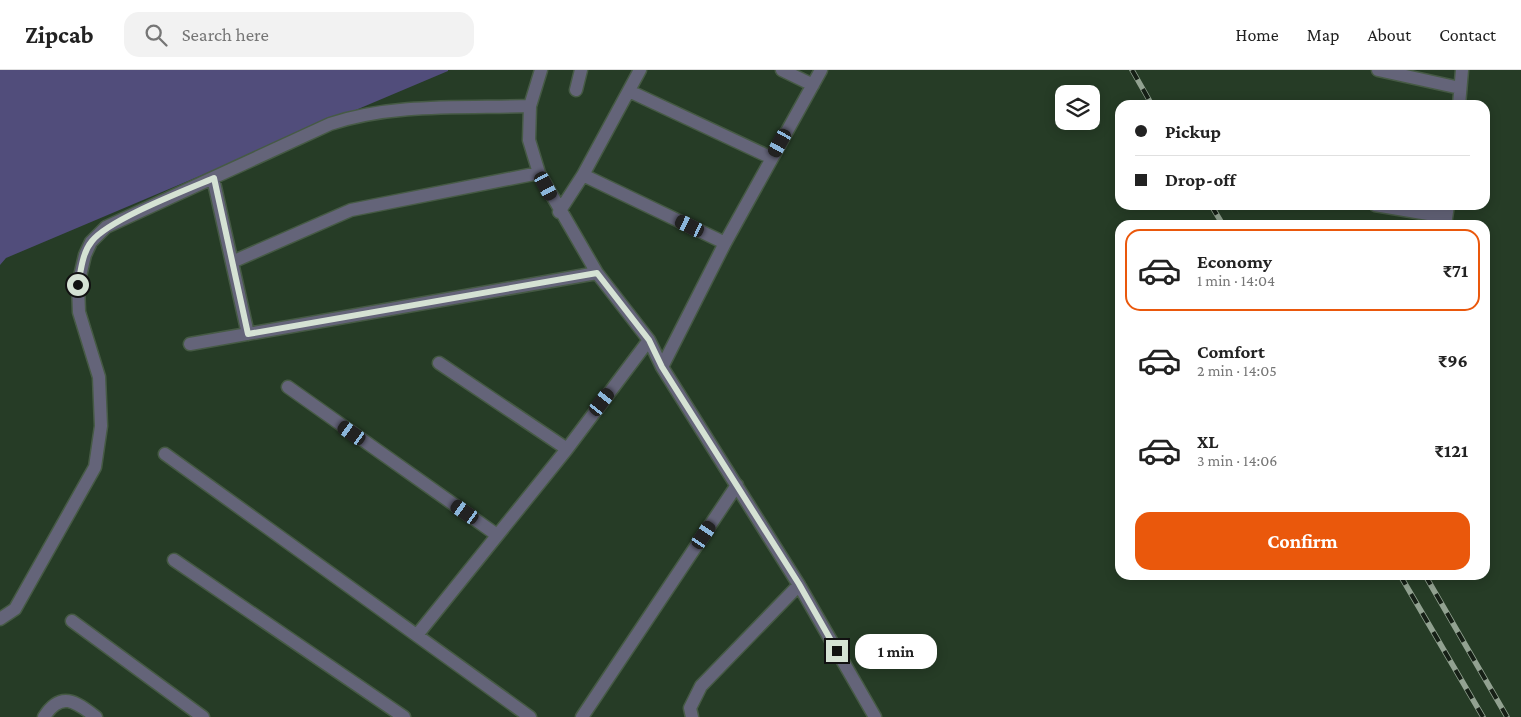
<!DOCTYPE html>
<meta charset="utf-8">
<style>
body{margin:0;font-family:"Crimson Pro",serif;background:#f2f2f2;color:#222;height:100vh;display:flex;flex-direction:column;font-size:19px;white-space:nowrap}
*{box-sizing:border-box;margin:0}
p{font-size:16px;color:#767676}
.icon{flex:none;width:28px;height:28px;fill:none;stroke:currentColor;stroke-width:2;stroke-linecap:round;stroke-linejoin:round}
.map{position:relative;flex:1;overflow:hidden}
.sheet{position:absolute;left:1115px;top:150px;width:375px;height:360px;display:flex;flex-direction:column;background:#fff;border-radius:15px;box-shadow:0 2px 12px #0003}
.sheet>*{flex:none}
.banner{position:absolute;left:1115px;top:30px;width:375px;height:110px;border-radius:15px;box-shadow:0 2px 12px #0003;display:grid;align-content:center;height:110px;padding:0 20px;background:#fff}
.buttons{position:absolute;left:1055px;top:15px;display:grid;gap:10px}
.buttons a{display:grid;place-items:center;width:45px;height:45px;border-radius:10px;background:#fff;box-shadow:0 2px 12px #0003;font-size:25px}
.end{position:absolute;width:22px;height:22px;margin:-11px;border:6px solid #d5e2d4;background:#111;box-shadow:0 0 0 2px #111}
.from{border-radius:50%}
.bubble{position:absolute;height:35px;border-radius:15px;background:#fff;box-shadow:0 2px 12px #0003;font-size:16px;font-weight:700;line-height:35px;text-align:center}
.car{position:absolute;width:15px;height:30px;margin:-15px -8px;border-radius:6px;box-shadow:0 0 4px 1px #0007;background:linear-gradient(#222 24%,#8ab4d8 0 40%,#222 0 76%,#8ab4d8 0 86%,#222 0)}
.banner b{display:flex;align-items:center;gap:18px;height:48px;font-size:19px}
.banner b+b{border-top:1px solid #e0e0e0}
.banner i{width:12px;height:12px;background:#222}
ul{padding:9px 0 0;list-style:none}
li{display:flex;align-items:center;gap:15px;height:82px;margin:0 10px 8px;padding:0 10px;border:2px solid transparent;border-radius:15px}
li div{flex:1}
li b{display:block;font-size:19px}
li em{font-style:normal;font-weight:700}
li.on{border-color:#ea580c}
li>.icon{width:45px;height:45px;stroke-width:1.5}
.primary-button{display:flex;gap:10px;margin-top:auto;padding:10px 20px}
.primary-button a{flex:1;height:58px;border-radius:15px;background:#ea580c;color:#fff;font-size:20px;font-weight:700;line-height:58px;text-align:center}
header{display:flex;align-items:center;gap:30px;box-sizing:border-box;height:70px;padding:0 25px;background:#fff;border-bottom:1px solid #e0e0e0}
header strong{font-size:24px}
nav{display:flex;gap:28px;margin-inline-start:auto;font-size:18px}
.search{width:350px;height:45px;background:#f2f2f2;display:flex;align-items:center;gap:12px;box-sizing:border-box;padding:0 18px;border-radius:15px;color:#767676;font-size:19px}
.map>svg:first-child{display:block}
</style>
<header>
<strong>Zipcab</strong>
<div class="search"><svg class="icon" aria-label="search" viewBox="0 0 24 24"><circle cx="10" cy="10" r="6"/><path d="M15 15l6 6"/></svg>Search here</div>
<nav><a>Home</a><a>Map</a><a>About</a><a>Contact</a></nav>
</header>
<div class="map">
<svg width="1521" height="647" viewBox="0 0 1521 647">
<rect width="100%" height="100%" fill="#263c26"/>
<path fill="#514d7b" d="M0,0h448v1l-442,187 -6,7z"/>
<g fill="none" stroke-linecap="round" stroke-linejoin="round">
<g stroke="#465a45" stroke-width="15">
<path id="minor" d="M541,0l-11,36 -1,34 10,33 58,100 52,67 13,27 137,218 76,132
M782,0l31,15
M1378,0l82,18
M576,20l5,-20
M629,21l143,67
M1459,35l3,-35
M583,105l142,68
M213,108l35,156
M1375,135l71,12
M559,142l24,-37 57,-105
M1445,155l3,-20
M232,192l119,-52 188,-37
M190,274l407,-71
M439,293l128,86
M662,297l63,-124 96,-173
M288,317l209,148
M165,384l365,263
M174,490l230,157
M0,549l15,-10 80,-142 6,-41 -2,-49 -20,-65 -1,-27 7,-30 6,-13 15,-15 224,-103c63,-21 134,-16 200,-18
M72,551l131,96
M417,565l150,-186 82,-109
M44,647c17,-27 32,-15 52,0
M582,647l155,-232
M692,647l-2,-9 11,-22 98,-101"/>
</g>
<use href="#minor" stroke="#646479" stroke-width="12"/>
<g stroke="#92a291" stroke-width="5.5">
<path id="rail" d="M1132,0l20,35
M1211,135l12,20
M1400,505l83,142
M1425,505l82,142"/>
</g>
<use href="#rail" stroke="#162016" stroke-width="4" stroke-dasharray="11" stroke-linecap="butt"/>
</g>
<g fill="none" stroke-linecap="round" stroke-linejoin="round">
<path stroke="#d5e2d4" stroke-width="6" d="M78,215c3,-14 4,-32 14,-44 18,-22 92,-50 122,-63l34,156 349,-61 52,67 13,27 137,217 38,67"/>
</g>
</svg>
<div class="buttons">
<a><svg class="icon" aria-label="layers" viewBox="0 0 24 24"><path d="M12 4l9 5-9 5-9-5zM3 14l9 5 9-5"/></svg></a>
</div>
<i class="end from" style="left:78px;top:215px"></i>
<i class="end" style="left:837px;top:581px"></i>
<div class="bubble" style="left:855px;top:564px;width:82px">1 min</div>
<i class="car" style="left:780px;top:73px;rotate:209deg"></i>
<i class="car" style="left:546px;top:116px;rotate:152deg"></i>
<i class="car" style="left:690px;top:156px;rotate:296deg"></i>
<i class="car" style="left:602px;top:332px;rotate:37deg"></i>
<i class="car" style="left:352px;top:363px;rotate:305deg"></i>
<i class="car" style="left:465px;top:442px;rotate:305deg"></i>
<i class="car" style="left:704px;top:465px;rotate:34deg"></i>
<div class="banner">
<b><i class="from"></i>Pickup</b>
<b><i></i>Drop-off</b>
</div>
<section class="sheet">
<ul>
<li class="on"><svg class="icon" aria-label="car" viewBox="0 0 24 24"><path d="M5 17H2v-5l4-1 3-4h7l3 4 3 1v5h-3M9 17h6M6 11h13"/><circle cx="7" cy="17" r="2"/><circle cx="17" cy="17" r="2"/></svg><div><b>Economy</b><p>1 min · 14:04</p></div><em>₹71</em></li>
<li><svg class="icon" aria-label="car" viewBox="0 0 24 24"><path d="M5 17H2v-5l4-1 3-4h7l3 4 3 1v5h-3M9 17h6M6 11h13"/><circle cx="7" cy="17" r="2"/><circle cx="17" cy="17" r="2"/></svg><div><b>Comfort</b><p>2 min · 14:05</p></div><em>₹96</em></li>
<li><svg class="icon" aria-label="car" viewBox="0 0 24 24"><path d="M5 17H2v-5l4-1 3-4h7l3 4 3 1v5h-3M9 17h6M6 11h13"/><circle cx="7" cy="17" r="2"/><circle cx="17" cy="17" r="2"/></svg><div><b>XL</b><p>3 min · 14:06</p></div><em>₹121</em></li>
</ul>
<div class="primary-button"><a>Confirm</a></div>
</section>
</div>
